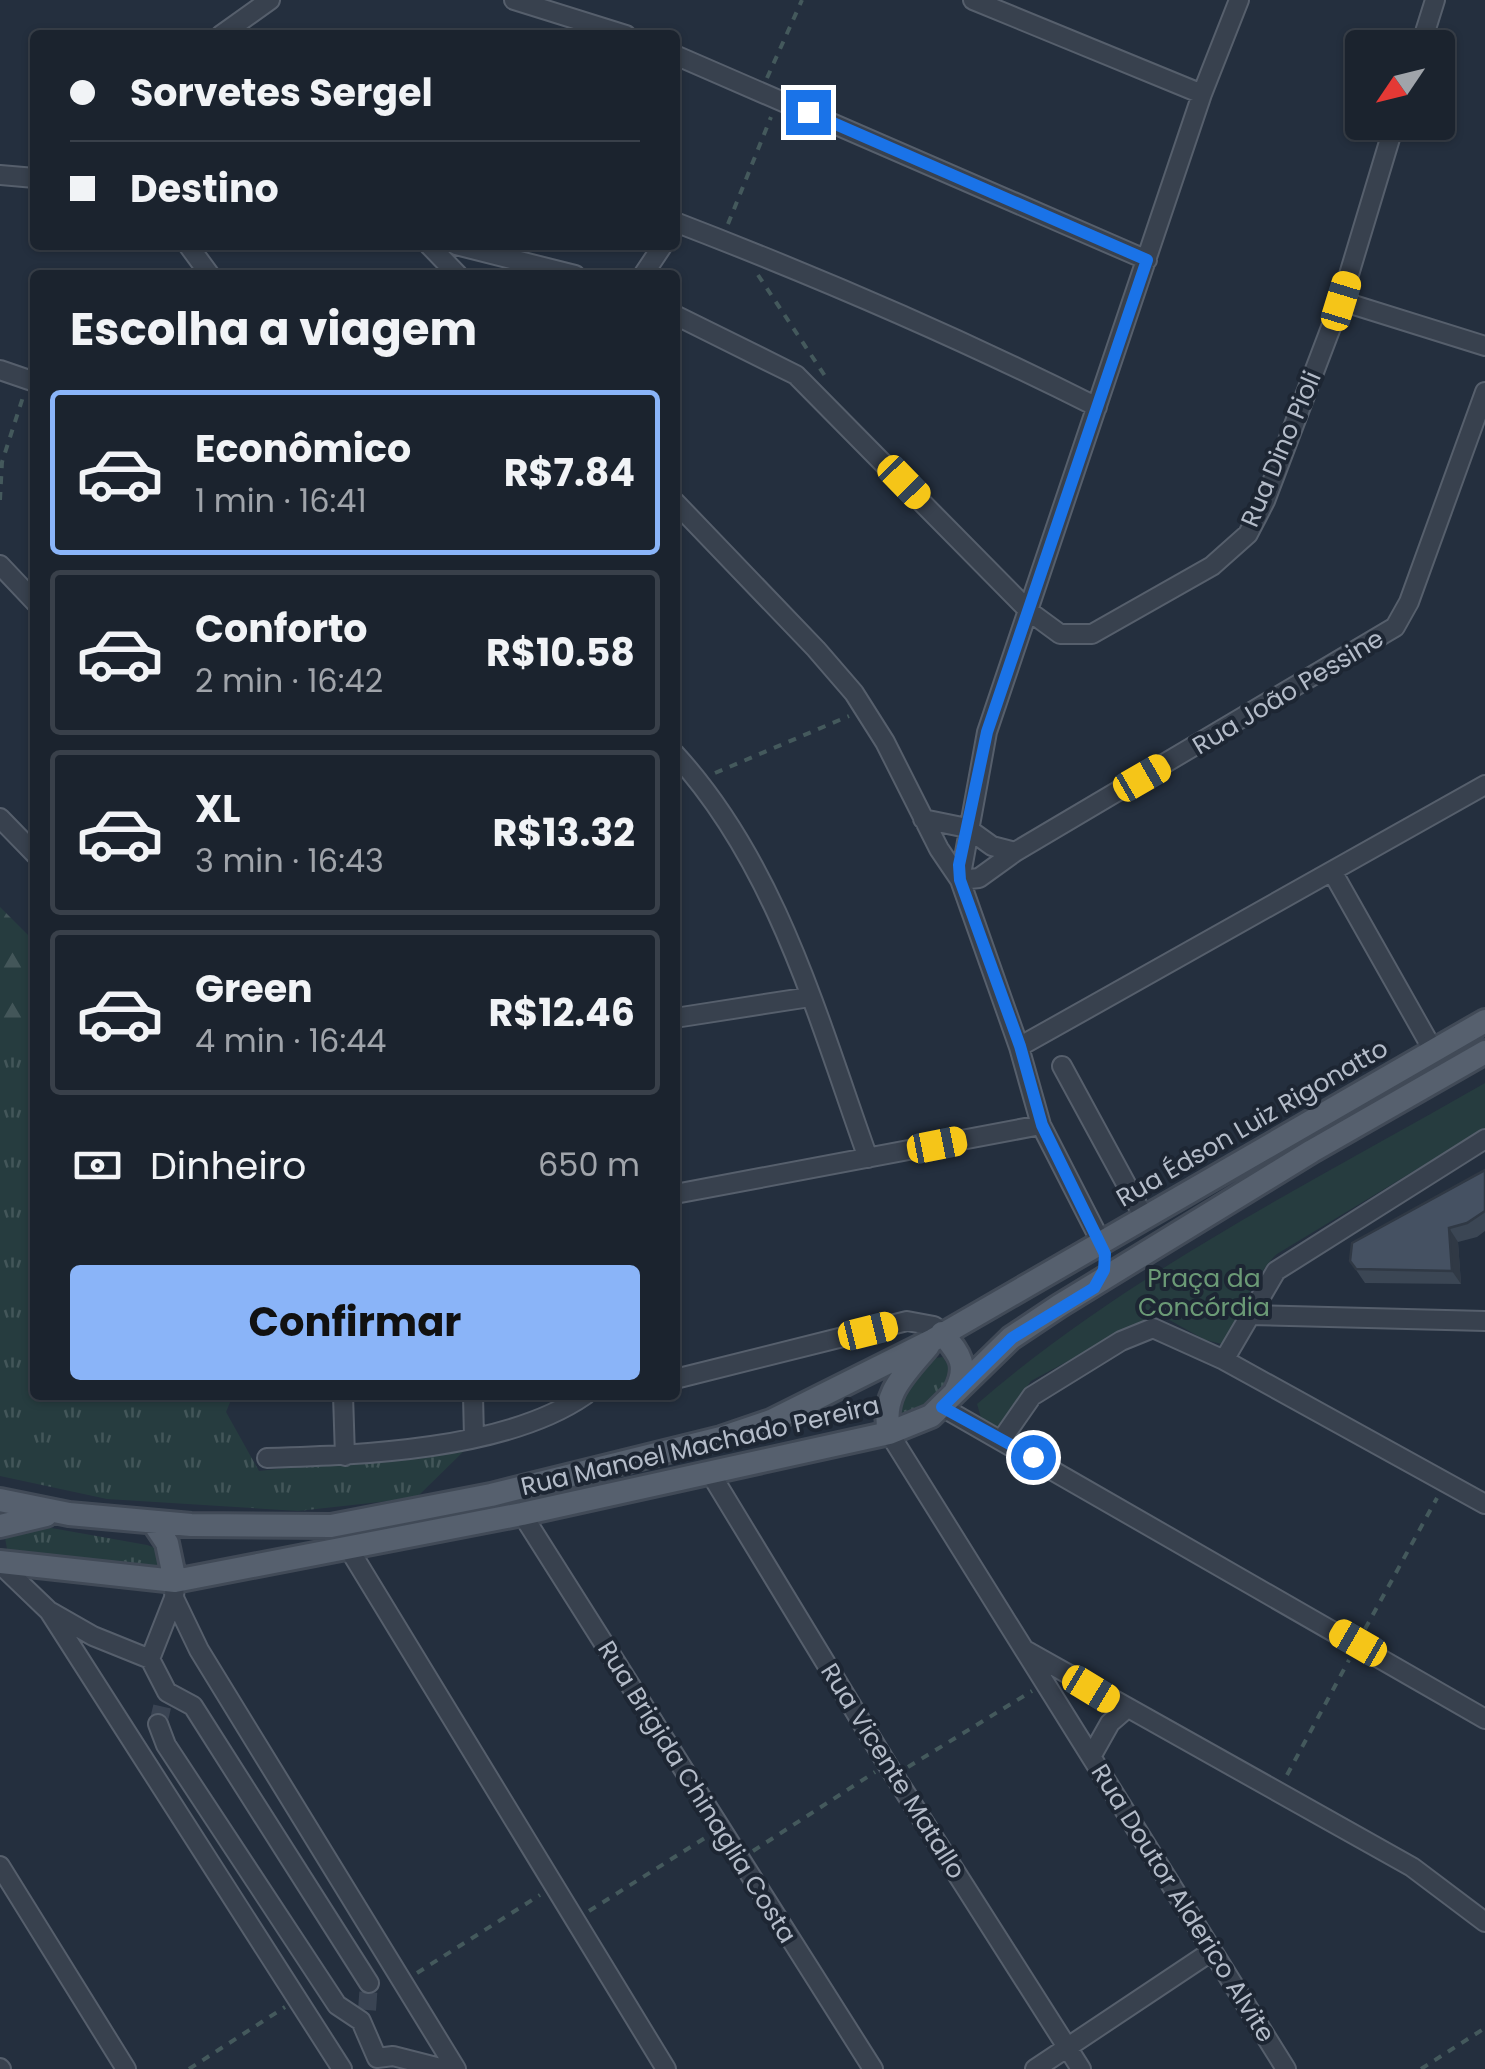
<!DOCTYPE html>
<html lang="pt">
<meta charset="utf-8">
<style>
body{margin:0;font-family:Poppins,sans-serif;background:#242b36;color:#f1f3f6;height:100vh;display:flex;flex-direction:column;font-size:38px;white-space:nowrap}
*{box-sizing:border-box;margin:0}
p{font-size:32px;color:#a0a4aa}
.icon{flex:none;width:55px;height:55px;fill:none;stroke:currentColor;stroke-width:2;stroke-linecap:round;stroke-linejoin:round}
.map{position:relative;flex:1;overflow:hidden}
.details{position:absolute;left:30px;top:270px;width:650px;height:1130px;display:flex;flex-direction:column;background:#1b232e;border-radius:10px;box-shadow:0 2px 8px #0004,0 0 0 2px #39404a}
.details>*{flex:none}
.banner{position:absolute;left:30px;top:30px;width:650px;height:220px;border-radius:10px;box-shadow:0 2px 8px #0004,0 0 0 2px #39404a;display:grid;align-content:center;height:220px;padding:0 40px;background:#1b232e}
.needle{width:65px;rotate:235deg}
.controls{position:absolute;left:1345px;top:30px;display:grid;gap:20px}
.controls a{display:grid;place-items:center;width:110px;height:110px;border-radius:10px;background:#1b232e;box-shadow:0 2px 8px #0004,0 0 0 2px #39404a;font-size:50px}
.end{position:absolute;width:45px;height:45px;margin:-22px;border:12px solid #1a73e8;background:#fff;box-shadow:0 0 0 5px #fff}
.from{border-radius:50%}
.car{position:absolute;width:30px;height:60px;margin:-30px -15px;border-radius:12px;box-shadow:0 0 8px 2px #0007;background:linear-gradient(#f5c518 24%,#345 0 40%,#f5c518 0 76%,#345 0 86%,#f5c518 0)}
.banner b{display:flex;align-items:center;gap:35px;height:95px;font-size:38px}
.banner b+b{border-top:2px solid #39404a}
.banner i{width:25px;height:25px;background:#f1f3f6}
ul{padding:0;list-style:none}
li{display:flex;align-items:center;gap:30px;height:165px;margin:0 20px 15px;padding:0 20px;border:5px solid #39404a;border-radius:10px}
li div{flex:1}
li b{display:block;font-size:38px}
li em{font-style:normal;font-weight:700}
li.on{border-color:#8ab4f8}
li>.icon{width:90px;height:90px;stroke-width:1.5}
h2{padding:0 40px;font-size:45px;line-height:120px}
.pay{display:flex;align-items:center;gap:25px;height:110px;padding:0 40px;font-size:38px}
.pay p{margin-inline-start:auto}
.action{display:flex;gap:20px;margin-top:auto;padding:20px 40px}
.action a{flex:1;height:115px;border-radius:10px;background:#8ab4f8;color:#111;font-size:40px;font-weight:700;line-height:115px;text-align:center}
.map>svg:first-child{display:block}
</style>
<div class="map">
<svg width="1485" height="2069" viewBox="0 0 1485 2069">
<defs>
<pattern id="grass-tufts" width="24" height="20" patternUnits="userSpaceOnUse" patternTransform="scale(2.5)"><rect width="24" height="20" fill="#263c3f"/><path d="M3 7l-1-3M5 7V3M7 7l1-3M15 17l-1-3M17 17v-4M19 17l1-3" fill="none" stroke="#435659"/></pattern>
<pattern id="forest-firs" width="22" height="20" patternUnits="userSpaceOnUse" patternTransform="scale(2.5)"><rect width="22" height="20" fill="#263c3f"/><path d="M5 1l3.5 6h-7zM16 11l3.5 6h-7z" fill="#435659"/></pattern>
</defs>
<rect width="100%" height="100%" fill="#242f3e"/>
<path fill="url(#grass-tufts)" d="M0,913l35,40v442h198l-7,17 33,59 209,-24 -52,51 -118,13 -191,-12 -107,-23z
M943,1357l9,16c-9,25 -30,41 -53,50l-4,-27 40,-38z
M29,1524l118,21 16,6 -1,19 -86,-3 -69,-18 -3,-17z"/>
<path fill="url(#forest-firs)" d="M0,907l35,35v109l-23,-11 -12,8z"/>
<path fill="#263c3f" d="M1485,1083v45l-208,126c-20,17 -39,65 -55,90l-17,-4 -48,-27 -126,68 -33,48 -17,-11 -4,-14c151,-131 336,-222 508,-321z"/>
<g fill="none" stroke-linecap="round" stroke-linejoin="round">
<path stroke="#3a4453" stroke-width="18" stroke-dasharray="18 9" stroke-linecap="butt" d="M158,1724l5,-21
M367,2010l2,-27"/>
<g stroke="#565f6c" stroke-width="22">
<path id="minor" d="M514,0l112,35
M973,0l229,94
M221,35l49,-35
M1420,48l15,-48
M675,55l472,205
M0,175l35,3
M675,222c143,55 285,116 422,185
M188,245l22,30
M429,245l29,30
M456,245l119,30
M643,275l20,-30
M1341,301l144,45
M675,315l121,60 234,237 30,22h32l120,-68 36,-32 17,-33 76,-200 54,-179
M0,370l35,12
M675,502l141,147 38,44 31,49 54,107 21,31 59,167 22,78 60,117
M0,565l35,37
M675,754c102,111 143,265 193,404
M0,818l35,36
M923,819l44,9 25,18 23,6
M1333,873l100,177
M960,880l27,-148 215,-638 37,-94
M960,880l19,-2 36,-26 380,-225 14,-25 76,-210
M675,1018l135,-21
M1019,1047l466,-262
M1062,1066l82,151
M675,1194l366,-69
M1248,1315l237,6
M1224,1360l52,-89 209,-132
M675,1379l232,-58 27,5 8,7
M343,1395l2,61
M473,1395l1,43
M942,1407l543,312
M889,1433l397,636
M1002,1439l30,-43 89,-55 32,-13 71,32 261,144
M267,1458c94,-3 239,-8 318,-63
M709,1471l178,293 194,305
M522,1514l351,555
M349,1549l317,520
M0,1564l49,47 293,458
M175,1581l-1,17 25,52 257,419
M51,1612l42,24 57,23 17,33 26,14 176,277
M1027,1651l385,216 73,55
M150,1659l24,-61
M158,1724l8,21 171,260 24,16 16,37
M1092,1755l18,-32 15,-13
M0,1866l126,203
M377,2058l16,-2 51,13
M0,2068l1,1
M1035,2069l177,-118"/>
</g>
<g stroke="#414a57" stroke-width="28">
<path id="major" d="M942,1333c17,21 27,31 14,57
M889,1433c-8,-39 15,-58 39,-87
M0,1500l69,14 122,11 140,1 160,-31 230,-57 50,-17 162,-81 552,-319
M153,1522l14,21 8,38
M0,1526l46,-11
M0,1562l175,19 347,-67 367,-81 42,-17 80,-78 48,-32 253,-155 173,-99"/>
</g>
<path stroke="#44595c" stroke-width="4" stroke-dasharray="8 8" stroke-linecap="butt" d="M767,78l35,-78
M728,224l43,-107
M758,275l69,104
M0,500l2,-38 22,-68
M715,773l134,-57
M1365,1629l72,-131
M908,1767l124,-76
M1287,1775l62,-115
M753,1851l122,-79
M589,1911l119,-75
M417,1973l123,-78
M189,2069l96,-62
M1421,2069l64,-41"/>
<use href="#minor" stroke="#38414e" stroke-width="18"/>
<use href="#major" stroke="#56606e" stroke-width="22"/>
</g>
<path fill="#3b4654" d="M1485,1170v61l-8,6 -19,5 3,42 -96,-1 -15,-22z"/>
<path fill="#303945" d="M1449,1228l9,14 3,42 -9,-13z"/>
<path fill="#455162" stroke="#303945" stroke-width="2.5" d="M1485,1170v41l-18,12 -18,5 3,43 -96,-2 -6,-8 2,-18z"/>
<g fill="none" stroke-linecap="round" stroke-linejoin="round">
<path stroke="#1a73e8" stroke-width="12" d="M808,112l339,148 -160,472 -28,133 1,15 60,166 22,79 63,129 -1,16 -10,18 -82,50 -70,69 91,50"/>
</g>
<g text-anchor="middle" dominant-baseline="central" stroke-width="8" stroke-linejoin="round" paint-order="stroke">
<g font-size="25" fill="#b4bcc9" stroke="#1d2633">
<text transform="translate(1281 449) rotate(-67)">Rua Dino Pioli</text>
<text transform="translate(1288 692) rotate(-31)">Rua João Pessine</text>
<text transform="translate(1252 1123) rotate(-30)">Rua Édson Luiz Rigonatto</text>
<text transform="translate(700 1446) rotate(-13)">Rua Manoel Machado Pereira</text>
<text transform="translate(893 1771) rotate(58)">Rua Vicente Matallo</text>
<text transform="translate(697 1792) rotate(58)">Rua Brigida Chinaglia Costa</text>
<text transform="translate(1183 1903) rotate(58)">Rua Doutor Alderico Alvite</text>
</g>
<g font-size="25" fill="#6b9a76" stroke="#1d2633">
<text x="1204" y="1278">Praça da<tspan x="1204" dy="29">Concórdia</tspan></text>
</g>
</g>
</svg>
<div class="controls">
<a><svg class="needle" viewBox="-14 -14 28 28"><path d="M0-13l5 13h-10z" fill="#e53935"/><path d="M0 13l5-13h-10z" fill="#a0a4aa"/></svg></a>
</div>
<i class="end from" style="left:1033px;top:1457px"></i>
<i class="end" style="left:808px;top:112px"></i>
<i class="car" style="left:1341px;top:301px;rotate:17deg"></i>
<i class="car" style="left:904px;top:482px;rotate:136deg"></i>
<i class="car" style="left:1142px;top:778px;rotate:60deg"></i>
<i class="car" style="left:937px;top:1145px;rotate:79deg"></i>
<i class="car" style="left:868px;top:1331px;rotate:76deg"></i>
<i class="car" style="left:1358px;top:1643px;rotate:300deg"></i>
<i class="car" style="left:1091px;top:1689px;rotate:121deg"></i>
<div class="banner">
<b><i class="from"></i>Sorvetes Sergel</b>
<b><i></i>Destino</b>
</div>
<section class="details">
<h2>Escolha a viagem</h2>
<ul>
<li class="on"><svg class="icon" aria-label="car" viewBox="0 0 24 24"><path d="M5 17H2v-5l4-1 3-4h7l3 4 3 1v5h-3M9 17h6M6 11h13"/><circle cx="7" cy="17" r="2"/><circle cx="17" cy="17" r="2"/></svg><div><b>Econômico</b><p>1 min · 16:41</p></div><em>R$7.84</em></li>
<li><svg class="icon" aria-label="car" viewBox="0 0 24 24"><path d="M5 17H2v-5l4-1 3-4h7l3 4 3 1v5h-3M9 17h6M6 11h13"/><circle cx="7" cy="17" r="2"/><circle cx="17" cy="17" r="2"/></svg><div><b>Conforto</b><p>2 min · 16:42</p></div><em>R$10.58</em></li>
<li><svg class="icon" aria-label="car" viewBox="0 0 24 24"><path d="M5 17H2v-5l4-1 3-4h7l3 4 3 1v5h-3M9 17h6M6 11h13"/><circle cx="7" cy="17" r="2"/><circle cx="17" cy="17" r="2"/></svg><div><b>XL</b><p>3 min · 16:43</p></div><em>R$13.32</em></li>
<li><svg class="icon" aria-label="car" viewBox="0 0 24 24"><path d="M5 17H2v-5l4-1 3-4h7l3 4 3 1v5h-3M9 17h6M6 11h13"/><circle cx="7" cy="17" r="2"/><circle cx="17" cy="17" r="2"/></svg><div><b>Green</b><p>4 min · 16:44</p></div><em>R$12.46</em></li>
</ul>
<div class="pay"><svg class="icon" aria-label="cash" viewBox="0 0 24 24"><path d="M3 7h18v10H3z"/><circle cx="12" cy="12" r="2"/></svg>Dinheiro<p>650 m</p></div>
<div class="action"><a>Confirmar</a></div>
</section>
</div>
